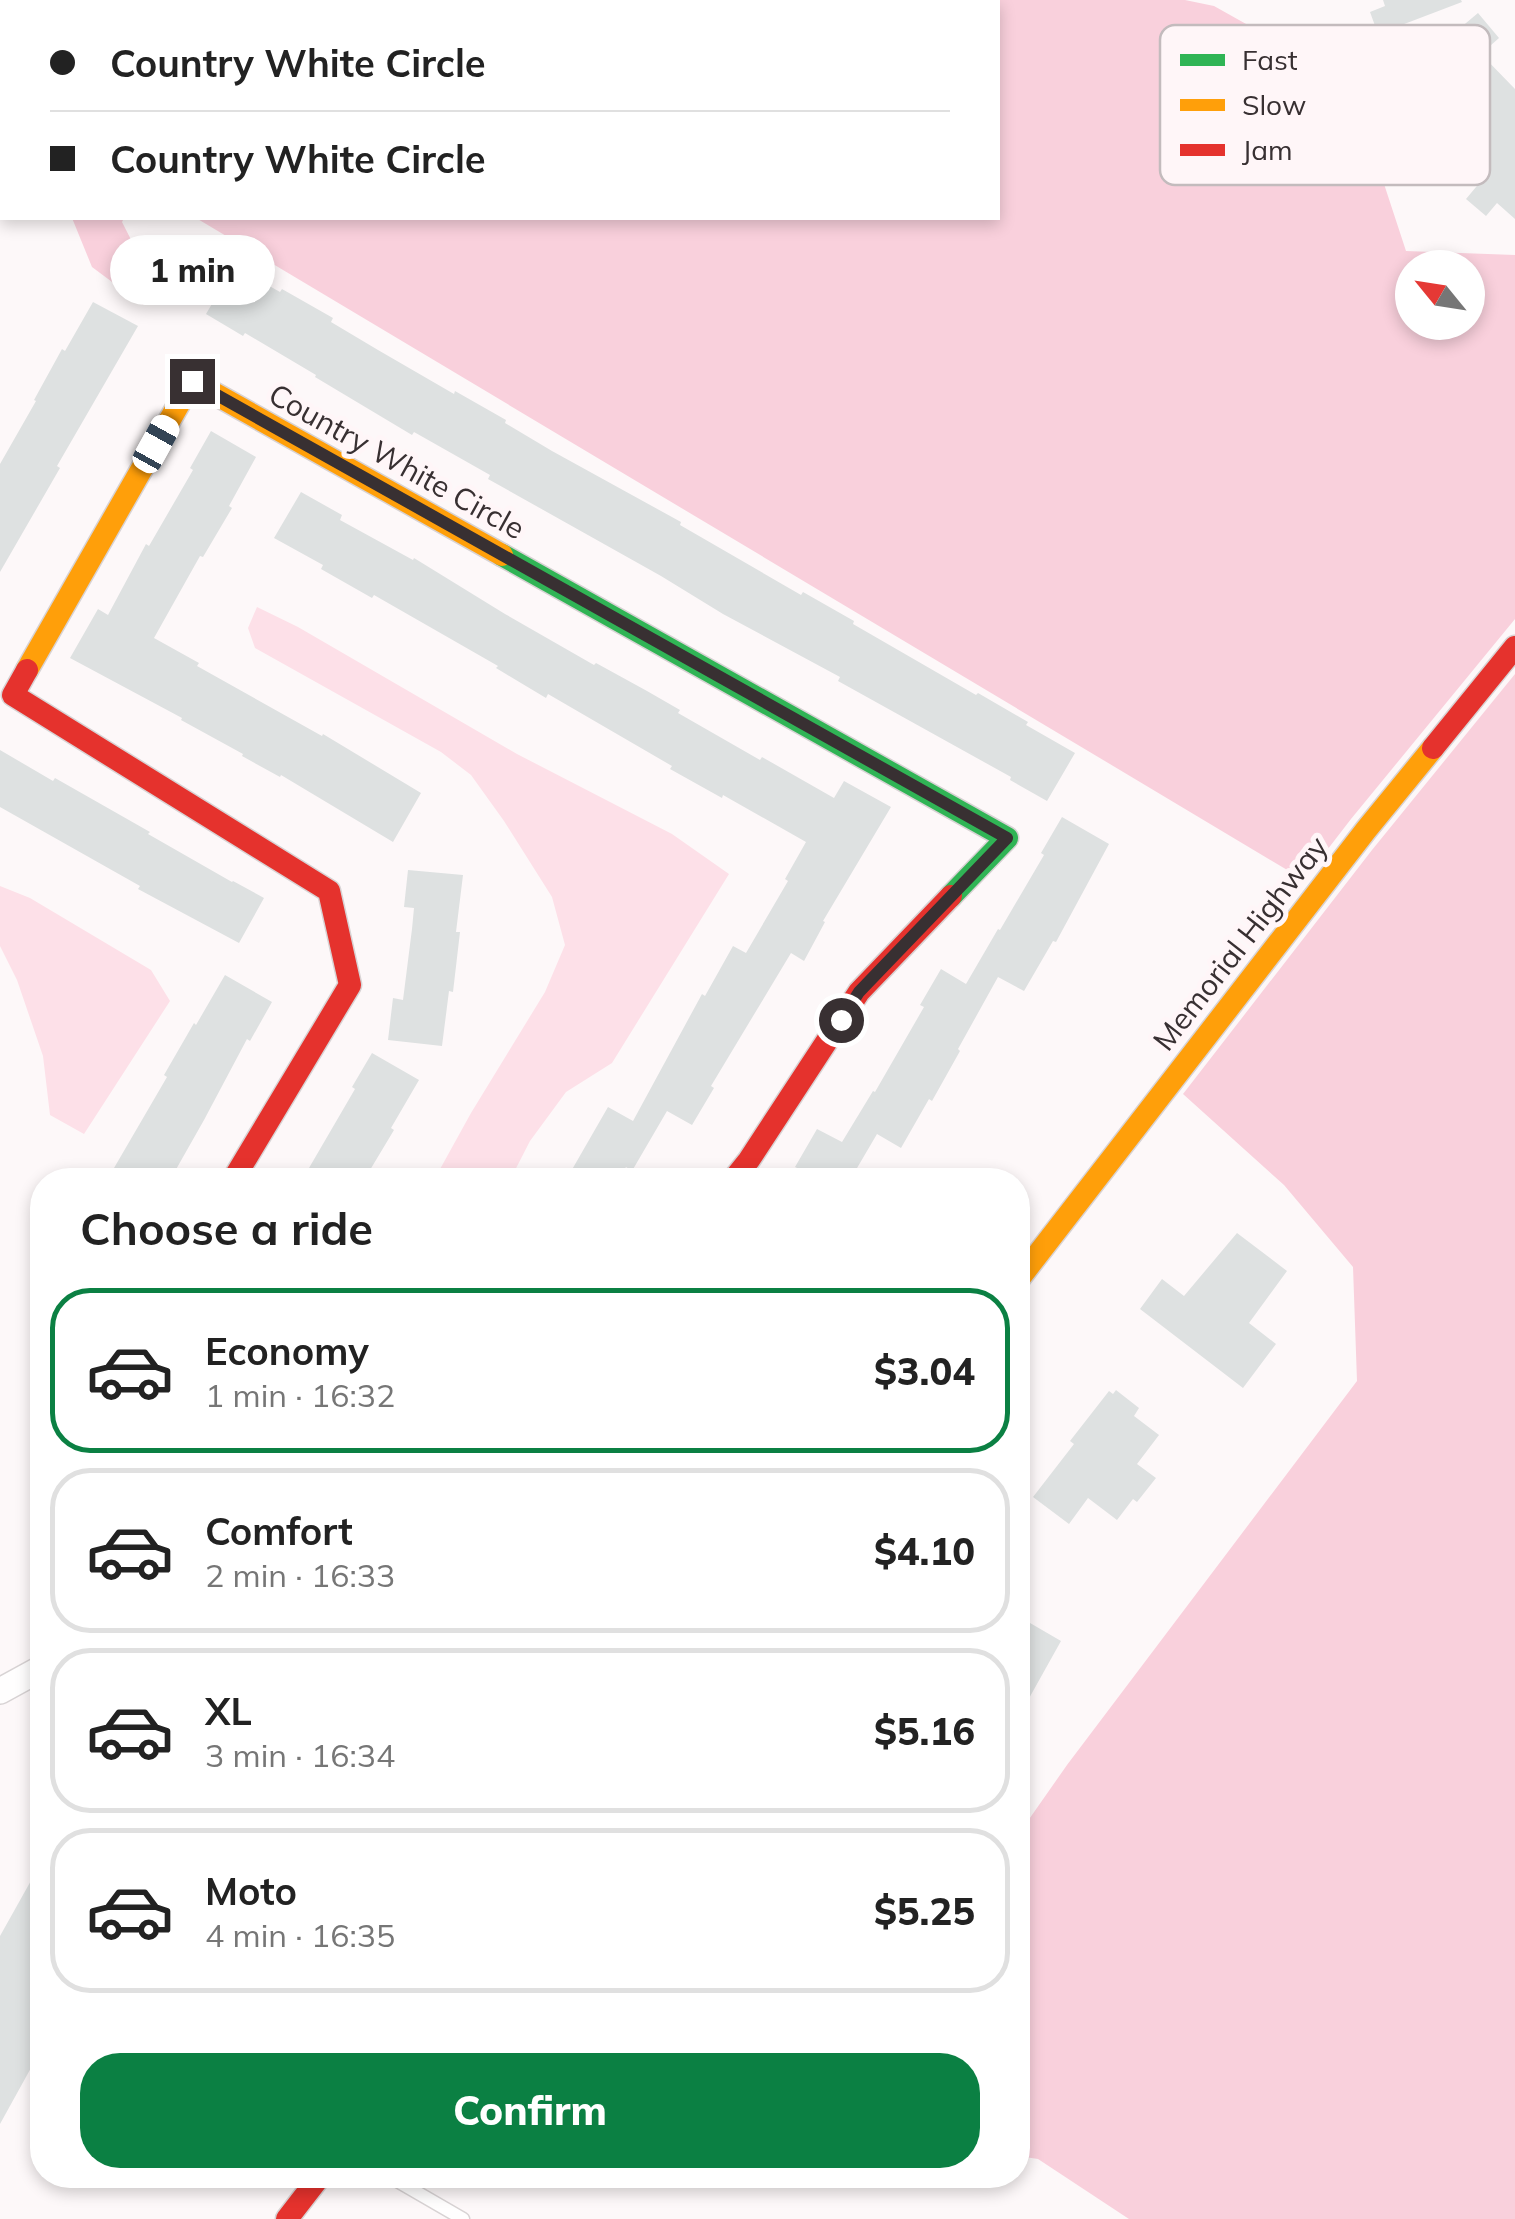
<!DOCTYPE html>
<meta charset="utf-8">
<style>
body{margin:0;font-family:Mulish,sans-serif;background:#f2f2f2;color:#222;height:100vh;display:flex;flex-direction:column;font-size:38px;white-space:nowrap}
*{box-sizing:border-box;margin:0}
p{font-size:32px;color:#767676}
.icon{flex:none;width:55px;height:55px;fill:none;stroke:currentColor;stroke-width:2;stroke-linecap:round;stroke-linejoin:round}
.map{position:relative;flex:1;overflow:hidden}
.panel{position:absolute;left:30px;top:1168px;width:1000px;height:1020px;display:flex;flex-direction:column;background:#fff;border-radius:40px;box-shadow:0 5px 15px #0003}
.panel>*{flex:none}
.banner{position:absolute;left:0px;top:0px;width:1000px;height:220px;box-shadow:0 5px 15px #0003;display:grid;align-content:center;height:220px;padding:0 50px;background:#fff}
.needle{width:65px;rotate:300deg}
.controls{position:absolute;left:1395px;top:250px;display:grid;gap:20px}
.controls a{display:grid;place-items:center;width:90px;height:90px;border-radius:50%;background:#fff;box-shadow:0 5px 15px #0003;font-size:50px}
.end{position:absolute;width:45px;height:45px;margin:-22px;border:12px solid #383032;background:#fff;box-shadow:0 0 0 5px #fff}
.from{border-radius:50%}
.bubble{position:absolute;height:70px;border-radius:35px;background:#fff;box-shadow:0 5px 15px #0003;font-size:32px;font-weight:800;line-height:70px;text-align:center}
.car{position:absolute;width:30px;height:60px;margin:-30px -15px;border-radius:12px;box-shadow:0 0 8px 2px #0007;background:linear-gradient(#fff 24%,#345 0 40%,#fff 0 76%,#345 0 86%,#fff 0)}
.banner b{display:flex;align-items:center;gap:35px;height:95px;font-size:38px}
.banner b+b{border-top:2px solid #e0e0e0}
.banner i{width:25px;height:25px;background:#222}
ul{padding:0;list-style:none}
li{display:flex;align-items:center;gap:30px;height:165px;margin:0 20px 15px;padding:0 30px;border:5px solid #e0e0e0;border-radius:40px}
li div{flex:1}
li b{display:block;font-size:38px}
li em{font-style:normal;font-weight:800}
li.on{border-color:#0b8043}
li>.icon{width:90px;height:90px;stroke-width:1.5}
h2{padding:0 50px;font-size:45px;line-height:120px}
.cta{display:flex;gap:20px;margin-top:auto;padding:20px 50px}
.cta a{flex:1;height:115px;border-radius:40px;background:#0b8043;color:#fff;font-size:40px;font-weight:800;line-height:115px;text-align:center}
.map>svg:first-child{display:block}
</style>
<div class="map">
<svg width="1515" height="2219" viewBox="0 0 1515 2219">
<rect width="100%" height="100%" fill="#fdf8f9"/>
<path fill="#f9d0dc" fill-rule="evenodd" d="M0,0h1185l29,6 75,42 77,81 40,122 109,4v364l-164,200 -47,61 -1108,-662h802v-216h-996v167l-2,-2zM1412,268h56v54h-56z
M72,218h52l-2,4 27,53 -6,30 -51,-38z
M1515,674v1545h-386l-91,-60 -20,-3v-321l49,-70 290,-384 -4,-114 -69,-82 -101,-91 189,-244z"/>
<path fill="#fde0e8" d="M257,607l41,20 219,127 155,80 57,40 -117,189 -46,29 -36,49 -20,39h-76l37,-67 74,-121 20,-47 -13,-48 -48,-76 -33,-46 -30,-23 -186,-104 -7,-20z
M0,886l30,12 121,72 19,31 -86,133 -34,-19 -7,-59 -26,-76 -17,-34z"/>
<path fill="#dee1e1" d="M1383,0h78l1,2 -84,32 -8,-22 15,-6z
M1478,13l21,25 -18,16 34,35v130l-18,-16 -11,13 -20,-17 15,-18 -48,-48 17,-17 -39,-47z
M234,266l46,26 2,-3 51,29 -2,4 47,28 76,44 1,-3 51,29 -1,3 47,28 129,71 -1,3 121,70 2,-3 51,29 -1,3 123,71 2,-2 50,29 -2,3 49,28 -28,48 -37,-21 1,-3 -173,-96 2,-4 -117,-63 -62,-38 -173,-97 2,-4 -76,-43 -2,3 -97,-58 1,-2 -71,-42 -2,3 -37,-22z
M93,302l45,24 -81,140 3,2 -60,104v-108l36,-63 -2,-1 28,-51 3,2z
M211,431l45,26 -27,49 3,2 -29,49 -3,-1 -46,82 45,25 -2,3 125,70 1,-2 98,59 -28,49 -112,-67 -1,2 -38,-21 1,-2 -62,-34 1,-2 -112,-60 28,-49 10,6 38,-71 3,2 44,-76 -3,-2z
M301,492l41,23 -2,5 73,40 1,-2 91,56 89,51 2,-2 51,28 33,19 -2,3 82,47 2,-3 72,41 10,-17 47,26 -68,114 2,1 -21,39 -13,-8 -80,133 3,2 -22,37 -25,-14 -35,60 -6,-4 -8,13h-52l42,-73 25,14 69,-127 3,2 28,-50 13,7 42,-72 -3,-2 21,-37 -83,-47 -1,3 -52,-29 2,-3 -124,-72 -2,4 -50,-30 2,-2 -124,-71 -2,3 -51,-29 2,-4 -49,-27z
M0,750l53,31 2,-3 95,54 -2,2 84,48 1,-1 31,17 -25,45 -101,-54 2,-3 -140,-79z
M1062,817l47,27 -53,98 -3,-1 -29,50 -26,-14 -40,72 2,2 -28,50 -3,-2 -28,49 -24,-14 -27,46h-52l5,-9 -8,-4 22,-38 25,13 31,-51 2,1 49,-85 -4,-2 21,-36 25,15 32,-55 2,1 44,-75 -3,-2z
M408,870l55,5 -7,57h4l-7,60 -4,-1 -7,55 -54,-6 5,-42 10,2 9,-71 2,-21 -10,-1z
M225,975l47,27 -22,39 -3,-2 -43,81 -34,60h-63l60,-103 -3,-2 30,-52 2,2z
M372,1053l47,27 -28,48 3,2 -30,50h-62l53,-91 -3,-2z
M1237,1233l50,38 -38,52 27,21 -33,44 -103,-79 22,-30 22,17z
M1116,1390l23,18 -5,8 25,19 -22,29 19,14 -19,24 -4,-3 -16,21 -29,-22 -19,26 -36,-27 41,-53 -4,-3 39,-50 4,3z
M1018,1616l43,25 -43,77z
M42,1861v187l-42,76v-188z"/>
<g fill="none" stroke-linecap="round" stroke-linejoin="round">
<g stroke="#d8d3d4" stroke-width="15">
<path id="lane" d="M387,2175l76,44"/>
</g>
<g stroke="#d8d3d4" stroke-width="28">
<path id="street" d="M0,1691l42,-23"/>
</g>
<g stroke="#d8d3d4" stroke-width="25">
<path id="fast" d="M502,555l505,283 -56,58"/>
</g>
<g stroke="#d8d3d4" stroke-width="25">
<path id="slow" d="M27,670l165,-289 310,174
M1018,1280l348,-450 67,-82"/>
</g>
<g stroke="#d8d3d4" stroke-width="25">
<path id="jam" d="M27,670l-14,25 316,196 21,94 -117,195
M1433,748l82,-101
M733,1180l16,-20 110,-168 92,-96
M287,2219l34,-44"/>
</g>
<use href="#lane" stroke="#fffefe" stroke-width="12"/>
<use href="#street" stroke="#fffefe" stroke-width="25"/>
<use href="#fast" stroke="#30b455" stroke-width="22"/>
<use href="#slow" stroke="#ff9f0a" stroke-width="22"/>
<use href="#jam" stroke="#e5322d" stroke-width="22"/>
</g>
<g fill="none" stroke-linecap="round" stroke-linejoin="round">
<path stroke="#383032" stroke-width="12" d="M192,381l815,457 -148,154 -18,28"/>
</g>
<g text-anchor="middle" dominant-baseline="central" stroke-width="10" stroke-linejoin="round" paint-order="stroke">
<g font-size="30" fill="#383032" stroke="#fff6f8">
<text transform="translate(397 461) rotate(29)">Country White Circle</text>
<text transform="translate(1240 943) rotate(-52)">Memorial Highway</text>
</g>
</g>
<rect x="1160" y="25" width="330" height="160" rx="15" fill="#fff6f8" stroke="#c3bbbd" stroke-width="2.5"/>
<rect x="1180" y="54" width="45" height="12" fill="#30b455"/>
<rect x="1180" y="99" width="45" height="12" fill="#ff9f0a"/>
<rect x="1180" y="144" width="45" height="12" fill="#e5322d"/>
<g font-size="28" fill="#383032">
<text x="1242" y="70">Fast</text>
<text x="1242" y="115">Slow</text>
<text x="1242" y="160">Jam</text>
</g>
</svg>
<div class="controls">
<a><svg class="needle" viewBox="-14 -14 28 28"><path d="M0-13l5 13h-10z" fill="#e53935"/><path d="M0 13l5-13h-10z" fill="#767676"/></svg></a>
</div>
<i class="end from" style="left:841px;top:1020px"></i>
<i class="end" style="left:192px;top:381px"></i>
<div class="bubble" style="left:110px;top:235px;width:165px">1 min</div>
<i class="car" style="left:156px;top:444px;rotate:29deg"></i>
<div class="banner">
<b><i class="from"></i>Country White Circle</b>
<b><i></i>Country White Circle</b>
</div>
<section class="panel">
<h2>Choose a ride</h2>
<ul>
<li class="on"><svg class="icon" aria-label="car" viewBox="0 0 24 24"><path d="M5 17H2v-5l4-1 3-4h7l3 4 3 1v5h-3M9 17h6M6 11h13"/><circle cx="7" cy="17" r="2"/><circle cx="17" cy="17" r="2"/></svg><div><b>Economy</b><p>1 min · 16:32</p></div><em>$3.04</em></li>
<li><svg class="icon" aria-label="car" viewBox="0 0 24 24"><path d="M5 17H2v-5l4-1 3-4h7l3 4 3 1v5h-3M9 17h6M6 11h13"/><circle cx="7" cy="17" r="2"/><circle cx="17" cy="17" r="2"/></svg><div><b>Comfort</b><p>2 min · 16:33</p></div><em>$4.10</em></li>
<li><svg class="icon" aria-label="car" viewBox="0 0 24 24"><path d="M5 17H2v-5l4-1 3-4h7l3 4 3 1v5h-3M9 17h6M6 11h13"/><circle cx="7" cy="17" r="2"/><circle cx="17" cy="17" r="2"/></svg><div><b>XL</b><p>3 min · 16:34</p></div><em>$5.16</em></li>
<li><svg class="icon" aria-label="car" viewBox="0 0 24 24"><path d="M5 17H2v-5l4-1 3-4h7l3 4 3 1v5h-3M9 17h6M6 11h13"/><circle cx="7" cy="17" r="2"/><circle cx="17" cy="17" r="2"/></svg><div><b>Moto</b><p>4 min · 16:35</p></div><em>$5.25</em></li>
</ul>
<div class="cta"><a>Confirm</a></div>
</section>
</div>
